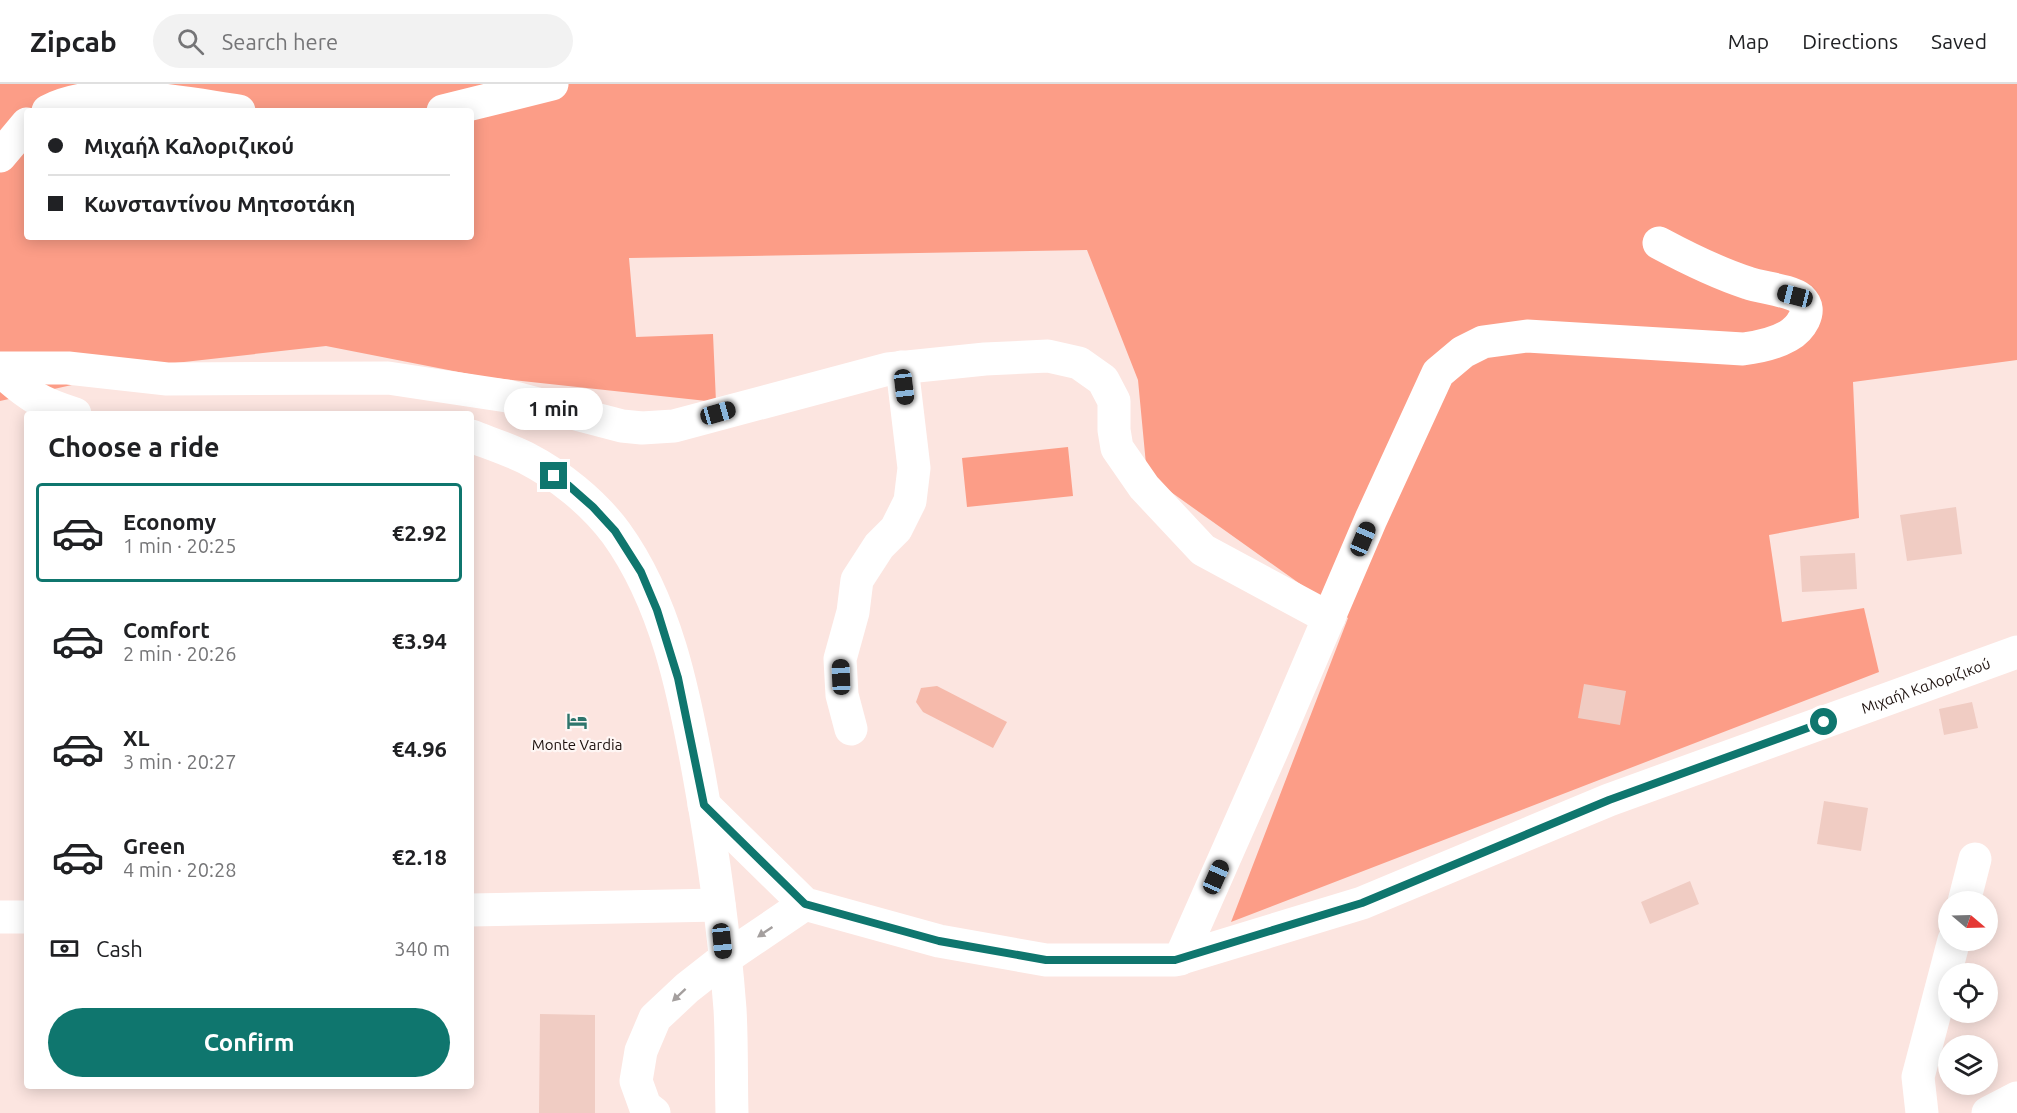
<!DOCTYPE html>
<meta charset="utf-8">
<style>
body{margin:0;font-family:Ubuntu,sans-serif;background:#f2f2f2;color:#202124;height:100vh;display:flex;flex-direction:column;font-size:22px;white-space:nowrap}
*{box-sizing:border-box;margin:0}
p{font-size:20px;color:#757577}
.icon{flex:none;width:33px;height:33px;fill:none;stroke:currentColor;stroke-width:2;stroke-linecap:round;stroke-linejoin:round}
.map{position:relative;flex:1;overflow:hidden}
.panel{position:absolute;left:24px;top:327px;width:450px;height:678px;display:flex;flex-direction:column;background:#fff;border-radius:6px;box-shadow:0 3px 15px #0003}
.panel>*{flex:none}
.guide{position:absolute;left:24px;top:24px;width:450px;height:132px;border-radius:6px;box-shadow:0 3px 15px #0003;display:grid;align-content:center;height:132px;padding:0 24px;background:#fff}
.needle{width:39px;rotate:109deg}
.fabs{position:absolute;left:1938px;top:807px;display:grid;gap:12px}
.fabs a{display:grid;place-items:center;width:60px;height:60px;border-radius:50%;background:#fff;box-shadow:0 3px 15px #0003;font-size:30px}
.end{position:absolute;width:27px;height:27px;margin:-14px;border:8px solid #0f766e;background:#fff;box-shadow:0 0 0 3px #fff}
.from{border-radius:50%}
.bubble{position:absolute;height:42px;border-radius:21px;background:#fff;box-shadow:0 3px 15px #0003;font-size:20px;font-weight:600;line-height:42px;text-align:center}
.car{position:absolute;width:18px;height:36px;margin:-18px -9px;border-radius:8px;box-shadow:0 0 4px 2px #0007;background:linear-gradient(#222 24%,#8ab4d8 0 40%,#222 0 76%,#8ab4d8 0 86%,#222 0)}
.guide b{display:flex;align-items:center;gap:21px;height:57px;font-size:22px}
.guide b+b{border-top:2px solid #e0e0e0}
.guide i{width:15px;height:15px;background:#202124}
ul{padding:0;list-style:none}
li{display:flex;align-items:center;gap:18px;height:99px;margin:0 12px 9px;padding:0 12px;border:3px solid transparent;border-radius:6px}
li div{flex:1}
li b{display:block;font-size:22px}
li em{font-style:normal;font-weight:600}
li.on{border-color:#0f766e}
li>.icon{width:54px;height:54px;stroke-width:1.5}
h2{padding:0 24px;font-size:27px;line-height:72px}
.pay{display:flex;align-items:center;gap:15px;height:66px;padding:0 24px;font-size:22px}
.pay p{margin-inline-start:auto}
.cta{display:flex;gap:12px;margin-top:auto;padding:12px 24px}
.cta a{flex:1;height:69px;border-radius:36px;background:#0f766e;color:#fff;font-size:24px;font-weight:600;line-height:69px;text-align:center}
header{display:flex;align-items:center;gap:36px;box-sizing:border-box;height:84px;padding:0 30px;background:#fff;border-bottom:2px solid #e0e0e0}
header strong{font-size:28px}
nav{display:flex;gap:33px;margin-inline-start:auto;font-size:21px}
.search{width:420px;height:54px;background:#f2f2f2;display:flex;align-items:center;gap:15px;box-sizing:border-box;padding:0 21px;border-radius:33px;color:#757577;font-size:22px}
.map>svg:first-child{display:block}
</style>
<header>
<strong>Zipcab</strong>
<div class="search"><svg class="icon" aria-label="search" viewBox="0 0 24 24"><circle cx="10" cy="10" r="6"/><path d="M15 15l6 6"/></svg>Search here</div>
<nav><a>Map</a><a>Directions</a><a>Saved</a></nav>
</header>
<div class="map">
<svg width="2017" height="1029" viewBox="0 0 2017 1029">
<rect width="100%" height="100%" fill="#fce5e0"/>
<path fill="#fc9d87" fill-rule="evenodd" d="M0,0h2017v276l-164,22 6,136 -90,17 13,87 82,-14 15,64 -648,250 117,-304 -201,-143 -9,-95 -51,-130 -458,8 7,79 77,-3 3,68 -232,-25 -158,-31 -160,18 -166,37zM27,27h444v126h-444z
M1068,363l5,49 -106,11 -5,-49z"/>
<path fill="#f6baab" d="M937,602l70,36 -14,26 -70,-36 -7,-10 5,-14z"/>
<path fill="#f0ccc3" d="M1956,423l6,47 -55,7 -7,-46z
M1855,469l2,36 -55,3 -2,-36z
M1584,600l42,7 -6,34 -42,-7z
M1972,618l6,26 -34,7 -5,-26z
M1824,717l44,7 -7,43 -44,-7z
M1690,797l9,23 -49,20 -9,-22z
M540,930l55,1v98h-56z"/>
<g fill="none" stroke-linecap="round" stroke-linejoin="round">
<g stroke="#fff" stroke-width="33">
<path d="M0,284h68l99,11 221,-1 119,18 115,30 20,2 32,-2 214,-57 97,-10 63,-3 31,7 24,17 11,21v29l3,18 27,39 59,63 126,68"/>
<path d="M851,645l-9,-34 -2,-36 13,-47 4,-32 22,-34 17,-17 14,-28 4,-33 -12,-101"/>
<path id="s1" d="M704,721l101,99 134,37 107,19h129l187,-57 247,-103 408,-148"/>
<path d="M1964,818l11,-43"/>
<path d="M471,826l248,-5"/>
<path d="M0,833h27"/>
<path d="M1180,875l91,-206 100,-234 67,-146 25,-21 20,-10 44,-6 216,13c16,-2 31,-5 45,-13 12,-7 26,-25 13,-37 -11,-9 -39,-11 -53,-16 -31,-10 -61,-25 -89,-40"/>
<path d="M654,1029l-9,-7 -9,-25 5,-30 14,-33 32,-30 37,-29 81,-55"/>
<path d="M1922,1029l-4,-36 36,-137"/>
<path d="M1988,1029l29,-15"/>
</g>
<path stroke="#fff" stroke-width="33" d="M48,27c51,-27 135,-8 191,0
M443,27l109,-27
M0,72l27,-32
M0,286c27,25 40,33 75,44
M471,352c18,7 37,13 55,22 33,17 67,44 90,75 50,69 68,159 83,242 14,77 25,156 31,234 2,34 1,69 2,104"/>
</g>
<defs><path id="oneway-solid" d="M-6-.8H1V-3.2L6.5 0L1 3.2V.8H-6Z" transform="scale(1.5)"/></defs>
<g fill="#a49f9e">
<use href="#oneway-solid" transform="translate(765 848) rotate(146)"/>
<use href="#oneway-solid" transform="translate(679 911) rotate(137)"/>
</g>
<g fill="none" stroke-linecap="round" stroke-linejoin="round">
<path stroke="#0f766e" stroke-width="8" d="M554,392l14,9 25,22 22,24 26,41 16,38 21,68 26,127 101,99 134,37 107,19h129l187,-57 247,-103 215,-78"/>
</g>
<defs>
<g id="hotel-bare" transform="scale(1.62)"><path d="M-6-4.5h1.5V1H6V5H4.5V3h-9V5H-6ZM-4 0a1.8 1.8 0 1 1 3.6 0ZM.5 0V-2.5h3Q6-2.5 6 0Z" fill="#2e756c" stroke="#fef6f4" stroke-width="2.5" paint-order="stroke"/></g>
</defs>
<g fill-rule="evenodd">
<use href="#hotel-bare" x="577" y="637"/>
</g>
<g text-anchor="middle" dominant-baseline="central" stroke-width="4.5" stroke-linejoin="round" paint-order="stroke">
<g font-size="15" fill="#1c100d" stroke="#fef6f4">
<text stroke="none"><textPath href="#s1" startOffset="1318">Μιχαήλ Καλοριζικού</textPath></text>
</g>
<g font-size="15" fill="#1c100d" stroke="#fef6f4">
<text x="577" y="660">Monte Vardia</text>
</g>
</g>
</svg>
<div class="fabs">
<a><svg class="needle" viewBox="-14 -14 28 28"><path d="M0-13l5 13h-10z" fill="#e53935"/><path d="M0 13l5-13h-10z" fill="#757577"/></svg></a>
<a><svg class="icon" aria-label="locate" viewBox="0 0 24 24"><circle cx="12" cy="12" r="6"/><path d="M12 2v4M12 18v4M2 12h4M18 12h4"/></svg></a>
<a><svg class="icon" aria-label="layers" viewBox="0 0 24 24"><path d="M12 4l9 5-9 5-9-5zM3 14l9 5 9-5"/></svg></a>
</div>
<i class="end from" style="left:1824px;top:638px"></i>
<i class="end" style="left:554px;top:392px"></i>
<div class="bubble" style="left:504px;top:304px;width:99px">1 min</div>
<i class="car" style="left:1795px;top:212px;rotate:284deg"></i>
<i class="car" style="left:904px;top:303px;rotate:173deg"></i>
<i class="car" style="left:718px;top:329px;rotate:74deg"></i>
<i class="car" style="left:1363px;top:455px;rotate:23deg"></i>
<i class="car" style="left:841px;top:593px;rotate:358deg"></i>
<i class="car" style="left:1216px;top:793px;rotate:24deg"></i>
<i class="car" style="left:722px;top:857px;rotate:174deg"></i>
<div class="guide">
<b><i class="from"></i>Μιχαήλ Καλοριζικού</b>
<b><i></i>Κωνσταντίνου Μητσοτάκη</b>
</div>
<section class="panel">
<h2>Choose a ride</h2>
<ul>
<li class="on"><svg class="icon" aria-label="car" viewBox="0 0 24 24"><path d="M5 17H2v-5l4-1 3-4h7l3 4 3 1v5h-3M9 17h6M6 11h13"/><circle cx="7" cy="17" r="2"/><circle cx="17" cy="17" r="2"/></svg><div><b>Economy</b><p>1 min · 20:25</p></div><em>€2.92</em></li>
<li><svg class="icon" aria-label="car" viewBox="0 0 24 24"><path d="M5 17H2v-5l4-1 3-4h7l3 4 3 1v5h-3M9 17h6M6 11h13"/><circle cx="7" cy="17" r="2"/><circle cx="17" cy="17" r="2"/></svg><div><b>Comfort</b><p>2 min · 20:26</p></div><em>€3.94</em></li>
<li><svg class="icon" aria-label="car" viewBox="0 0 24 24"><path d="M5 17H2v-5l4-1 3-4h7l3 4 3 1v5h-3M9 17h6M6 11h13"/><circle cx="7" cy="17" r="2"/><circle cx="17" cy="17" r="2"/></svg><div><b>XL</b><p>3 min · 20:27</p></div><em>€4.96</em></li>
<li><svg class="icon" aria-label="car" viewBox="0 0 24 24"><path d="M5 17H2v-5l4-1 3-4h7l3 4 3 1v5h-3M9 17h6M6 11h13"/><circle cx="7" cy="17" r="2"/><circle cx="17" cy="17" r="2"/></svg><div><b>Green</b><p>4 min · 20:28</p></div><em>€2.18</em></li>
</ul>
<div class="pay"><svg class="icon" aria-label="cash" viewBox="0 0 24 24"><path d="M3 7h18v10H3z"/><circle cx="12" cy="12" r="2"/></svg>Cash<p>340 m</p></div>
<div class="cta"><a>Confirm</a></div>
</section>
</div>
